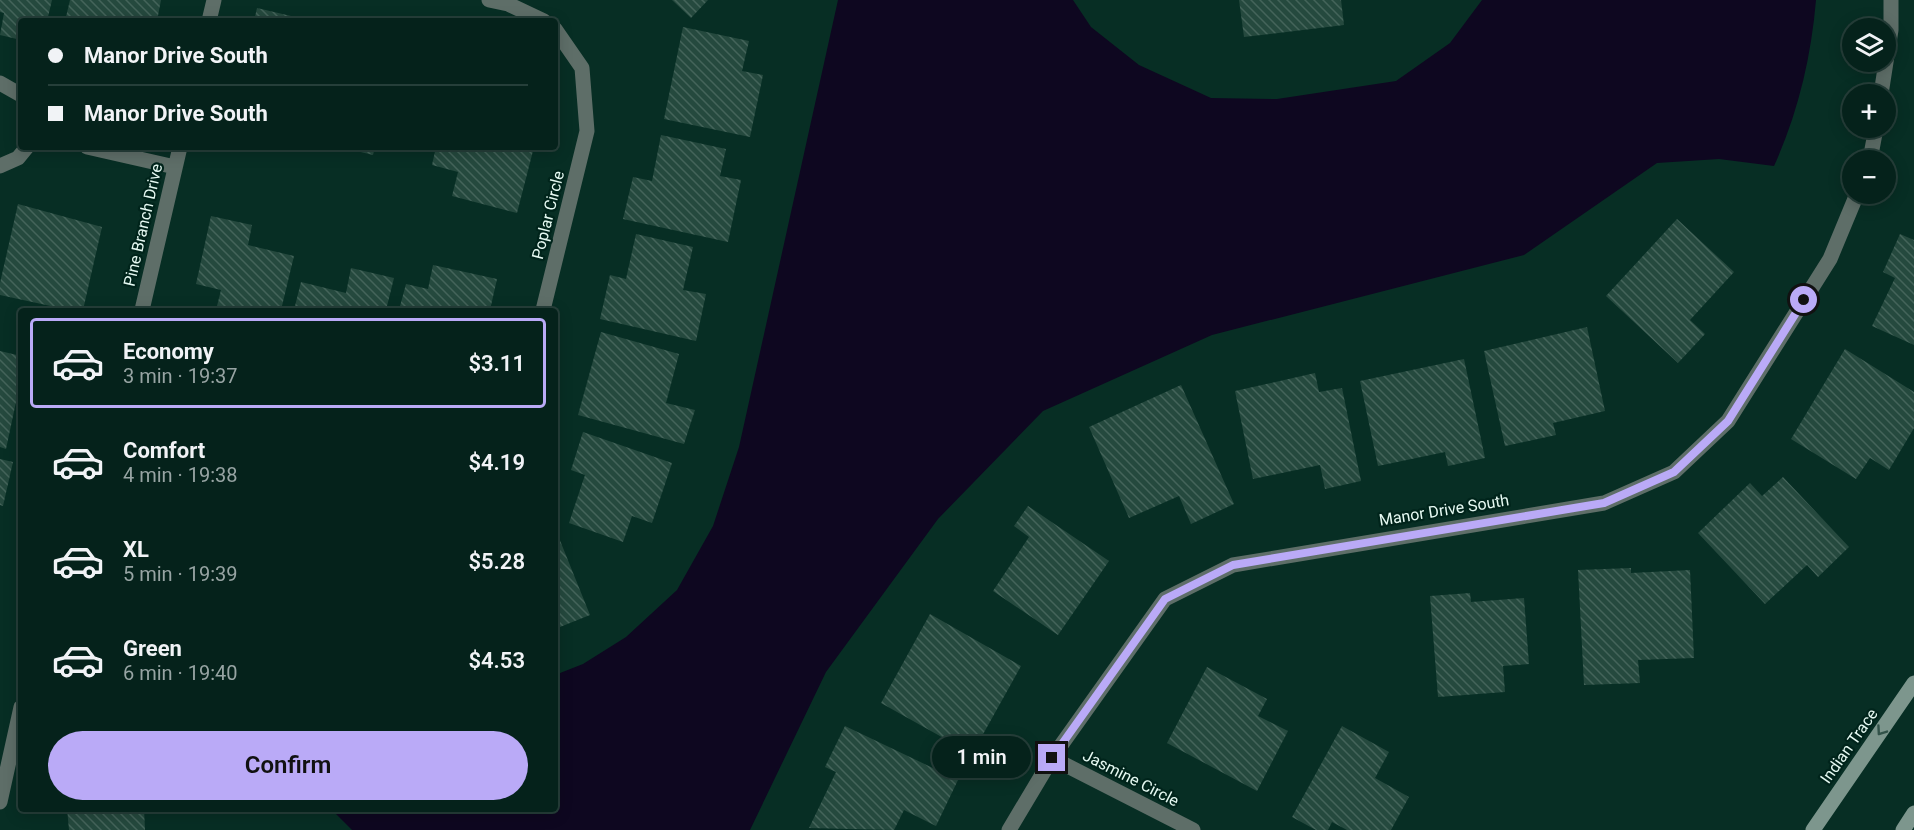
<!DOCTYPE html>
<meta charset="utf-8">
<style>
body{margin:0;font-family:Roboto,sans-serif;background:#132f28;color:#f1f3f6;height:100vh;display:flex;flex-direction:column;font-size:22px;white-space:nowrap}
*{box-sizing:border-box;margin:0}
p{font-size:20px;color:#97a4a3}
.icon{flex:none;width:33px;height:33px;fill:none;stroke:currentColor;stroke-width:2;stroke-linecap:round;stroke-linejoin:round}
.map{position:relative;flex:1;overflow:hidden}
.details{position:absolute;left:18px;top:308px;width:540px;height:504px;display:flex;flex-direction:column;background:#05221b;border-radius:6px;box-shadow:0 3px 15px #0003,0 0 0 2px #263f3a}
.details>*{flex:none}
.banner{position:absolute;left:18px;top:18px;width:540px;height:132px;border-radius:6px;box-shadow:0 3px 15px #0003,0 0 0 2px #263f3a;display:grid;align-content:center;height:132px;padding:0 30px;background:#05221b}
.buttons{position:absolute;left:1842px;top:18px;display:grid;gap:12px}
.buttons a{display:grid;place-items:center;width:54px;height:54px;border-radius:50%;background:#05221b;box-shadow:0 3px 15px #0003,0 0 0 2px #263f3a;font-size:30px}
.end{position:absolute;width:27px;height:27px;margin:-14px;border:8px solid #baaaf7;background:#111;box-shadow:0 0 0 3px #111}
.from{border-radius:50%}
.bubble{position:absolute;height:42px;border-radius:21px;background:#05221b;box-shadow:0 3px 15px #0003,0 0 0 2px #263f3a;font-size:20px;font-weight:600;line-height:42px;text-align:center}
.banner b{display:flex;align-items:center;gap:21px;height:57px;font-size:22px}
.banner b+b{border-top:2px solid #263f3a}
.banner i{width:15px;height:15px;background:#f1f3f6}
ul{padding:10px 0 0;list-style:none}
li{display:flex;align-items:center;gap:18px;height:90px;margin:0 12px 9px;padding:0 18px;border:3px solid transparent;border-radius:6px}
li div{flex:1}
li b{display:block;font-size:22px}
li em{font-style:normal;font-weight:600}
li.active{border-color:#baaaf7}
li>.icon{width:54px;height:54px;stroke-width:1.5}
.button{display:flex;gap:12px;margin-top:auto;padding:12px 30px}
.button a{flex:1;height:69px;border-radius:36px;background:#baaaf7;color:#111;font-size:24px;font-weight:600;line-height:69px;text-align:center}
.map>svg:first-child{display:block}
</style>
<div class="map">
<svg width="1914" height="830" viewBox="0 0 1914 830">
<defs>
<pattern id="building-back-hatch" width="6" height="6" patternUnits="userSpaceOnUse" patternTransform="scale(1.5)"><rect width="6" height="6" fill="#25493e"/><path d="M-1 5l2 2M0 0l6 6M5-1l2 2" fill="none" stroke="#44645a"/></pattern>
</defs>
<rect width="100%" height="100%" fill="#072e24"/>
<path fill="#0e0720" d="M838,0h235l18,27 48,38 72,33 66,1 119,-18 54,-38 32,-43h334c-5,58 -18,113 -42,166l-55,-7 -62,4 -133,92 -312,80 -169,76 -105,108 -112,153 -76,158h-398l-21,-21 224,-1v-133l28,-11 43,-27 51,-47 36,-64 26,-79z"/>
<path fill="url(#building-back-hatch)" d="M0,0h52l-5,21h-26v19l-21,-5 4,-22 -4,-1z
M70,0h91l-4,21h-92z
M672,0h36l-17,18z
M1239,0h102l3,25 -100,12z
M257,8l51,12v1h-54z
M683,27l66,14 -7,30 21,4 -13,62 -86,-18z
M661,135l65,14 -6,27 21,4 -13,62 -105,-23 10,-42 19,4z
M340,147h35l-2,8z
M436,147h98l-17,66 -65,-17 6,-24 -26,-7z
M18,204l84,23 -19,83h-14l-69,-15v-12z
M211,216l41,9 -4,20 46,11 -13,54h-65l5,-20 -25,-6z
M1677,219l57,53 -44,48 15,14 -27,29 -72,-67z
M636,234l57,13 -10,43 23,4 -10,47 -96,-22 10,-44 16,4z
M1900,234l14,6v105l-42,-19 23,-48 -12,-6z
M433,265l64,14 -7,31h-91l7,-26 22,5z
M351,268l43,10 -8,32h-92l7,-28 45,11z
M1587,327l18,84 -52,12 3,12 -51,11 -21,-95z
M601,332l78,22 -13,49 29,7 -11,34 -106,-29z
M1845,349l69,43v36l-25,42 -19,-12 -14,21 -65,-40z
M0,351l21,5v47l-5,-1 -10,47 -6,-2z
M1464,359l21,99 -37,8 -3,-14 -67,14 -18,-85z
M1315,373l4,19 23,-4 19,93 -36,8 -5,-24 -67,14 -18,-88z
M1181,385l53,119 -43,20 -12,-28 -50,22 -40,-91z
M583,432l89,31 -20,60 -20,-7 -9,26 -54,-19 16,-48 -14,-5z
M0,459l13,3 -10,44 -3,-1z
M1783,477l66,70 -31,30 -11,-12 -42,39 -67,-71 52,-50 12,13z
M1028,506l81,55 -51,74 -65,-44 36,-54 -15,-11z
M555,528l35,87 -35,14z
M1631,568v5l59,-3 4,88 -56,2 2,23 -56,2 -6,-115z
M1470,593l1,9 53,-4 5,66 -26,2 2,26 -67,5 -8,-101z
M930,614l91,52 -49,88 -91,-51z
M1207,667l60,32 -9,17 30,15 -31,60 -90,-48z
M845,726l113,54 -22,46 -32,-16 -10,20 -85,-2 27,-56 -11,-5z
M1342,726l47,26 -14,26 34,19 -18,33h-44l-15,-8 -4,8h-12l-24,-13z
M67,808h77l1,22h-76z"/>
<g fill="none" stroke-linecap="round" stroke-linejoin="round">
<path stroke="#5e6e68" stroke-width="15" d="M489,0l19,4 36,17
M209,21l5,-21
M0,83l21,12
M1881,94l10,-64v-30
M87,147l88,20
M1870,160l6,-32
M0,166l18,-8 9,-11
M142,310l38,-163
M543,310l44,-179 -5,-63 -27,-39
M1052,758l141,72
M0,802l21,-95
M1009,830l43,-72 113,-159 68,-34 371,-62 70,-31 54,-51 102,-162 27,-65"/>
<path stroke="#7d968d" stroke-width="15" d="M1813,830l101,-147
M1903,830l11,-17"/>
</g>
<defs><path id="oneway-chevron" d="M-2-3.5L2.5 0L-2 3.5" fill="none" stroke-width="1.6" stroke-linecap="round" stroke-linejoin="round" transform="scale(1.5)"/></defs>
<use stroke="#325249" href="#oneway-chevron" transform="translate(1881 731) rotate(125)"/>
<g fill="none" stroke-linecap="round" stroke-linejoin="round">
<path stroke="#baaaf7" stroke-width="8" d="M1052,758l113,-159 68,-34 371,-62 70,-31 54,-51 76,-121"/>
</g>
<g text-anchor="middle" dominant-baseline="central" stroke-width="4.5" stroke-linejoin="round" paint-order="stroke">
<g font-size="16" fill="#e5f9f2" stroke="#00241b">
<text transform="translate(548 215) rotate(-76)">Poplar Circle</text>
<text transform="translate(143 225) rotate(-77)">Pine Branch Drive</text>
<text transform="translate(1444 510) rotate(-9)">Manor Drive South</text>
<text transform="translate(1849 746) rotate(-55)">Indian Trace</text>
<text transform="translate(1131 778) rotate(27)">Jasmine Circle</text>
</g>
</g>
</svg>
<div class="buttons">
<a><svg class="icon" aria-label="layers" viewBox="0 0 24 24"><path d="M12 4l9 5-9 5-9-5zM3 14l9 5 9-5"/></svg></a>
<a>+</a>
<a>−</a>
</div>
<i class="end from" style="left:1804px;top:300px"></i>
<i class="end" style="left:1052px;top:758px"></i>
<div class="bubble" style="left:932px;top:736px;width:99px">1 min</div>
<div class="banner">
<b><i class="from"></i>Manor Drive South</b>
<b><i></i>Manor Drive South</b>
</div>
<section class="details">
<ul>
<li class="active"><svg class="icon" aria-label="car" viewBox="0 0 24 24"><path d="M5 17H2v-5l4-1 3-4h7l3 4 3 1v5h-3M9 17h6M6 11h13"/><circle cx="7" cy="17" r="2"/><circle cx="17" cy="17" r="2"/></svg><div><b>Economy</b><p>3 min · 19:37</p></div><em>$3.11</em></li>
<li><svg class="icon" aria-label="car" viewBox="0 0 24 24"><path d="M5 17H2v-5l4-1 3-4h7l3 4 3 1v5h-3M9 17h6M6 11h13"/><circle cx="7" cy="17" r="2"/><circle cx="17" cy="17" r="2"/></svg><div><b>Comfort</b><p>4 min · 19:38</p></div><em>$4.19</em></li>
<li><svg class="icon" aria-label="car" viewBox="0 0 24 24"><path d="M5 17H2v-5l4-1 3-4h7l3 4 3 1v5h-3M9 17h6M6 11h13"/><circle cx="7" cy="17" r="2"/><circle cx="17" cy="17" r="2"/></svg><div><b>XL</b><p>5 min · 19:39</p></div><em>$5.28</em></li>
<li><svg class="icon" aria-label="car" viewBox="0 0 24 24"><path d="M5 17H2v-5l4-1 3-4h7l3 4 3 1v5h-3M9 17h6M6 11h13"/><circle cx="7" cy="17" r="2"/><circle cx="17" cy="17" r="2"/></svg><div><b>Green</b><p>6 min · 19:40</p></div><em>$4.53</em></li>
</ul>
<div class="button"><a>Confirm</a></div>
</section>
</div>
